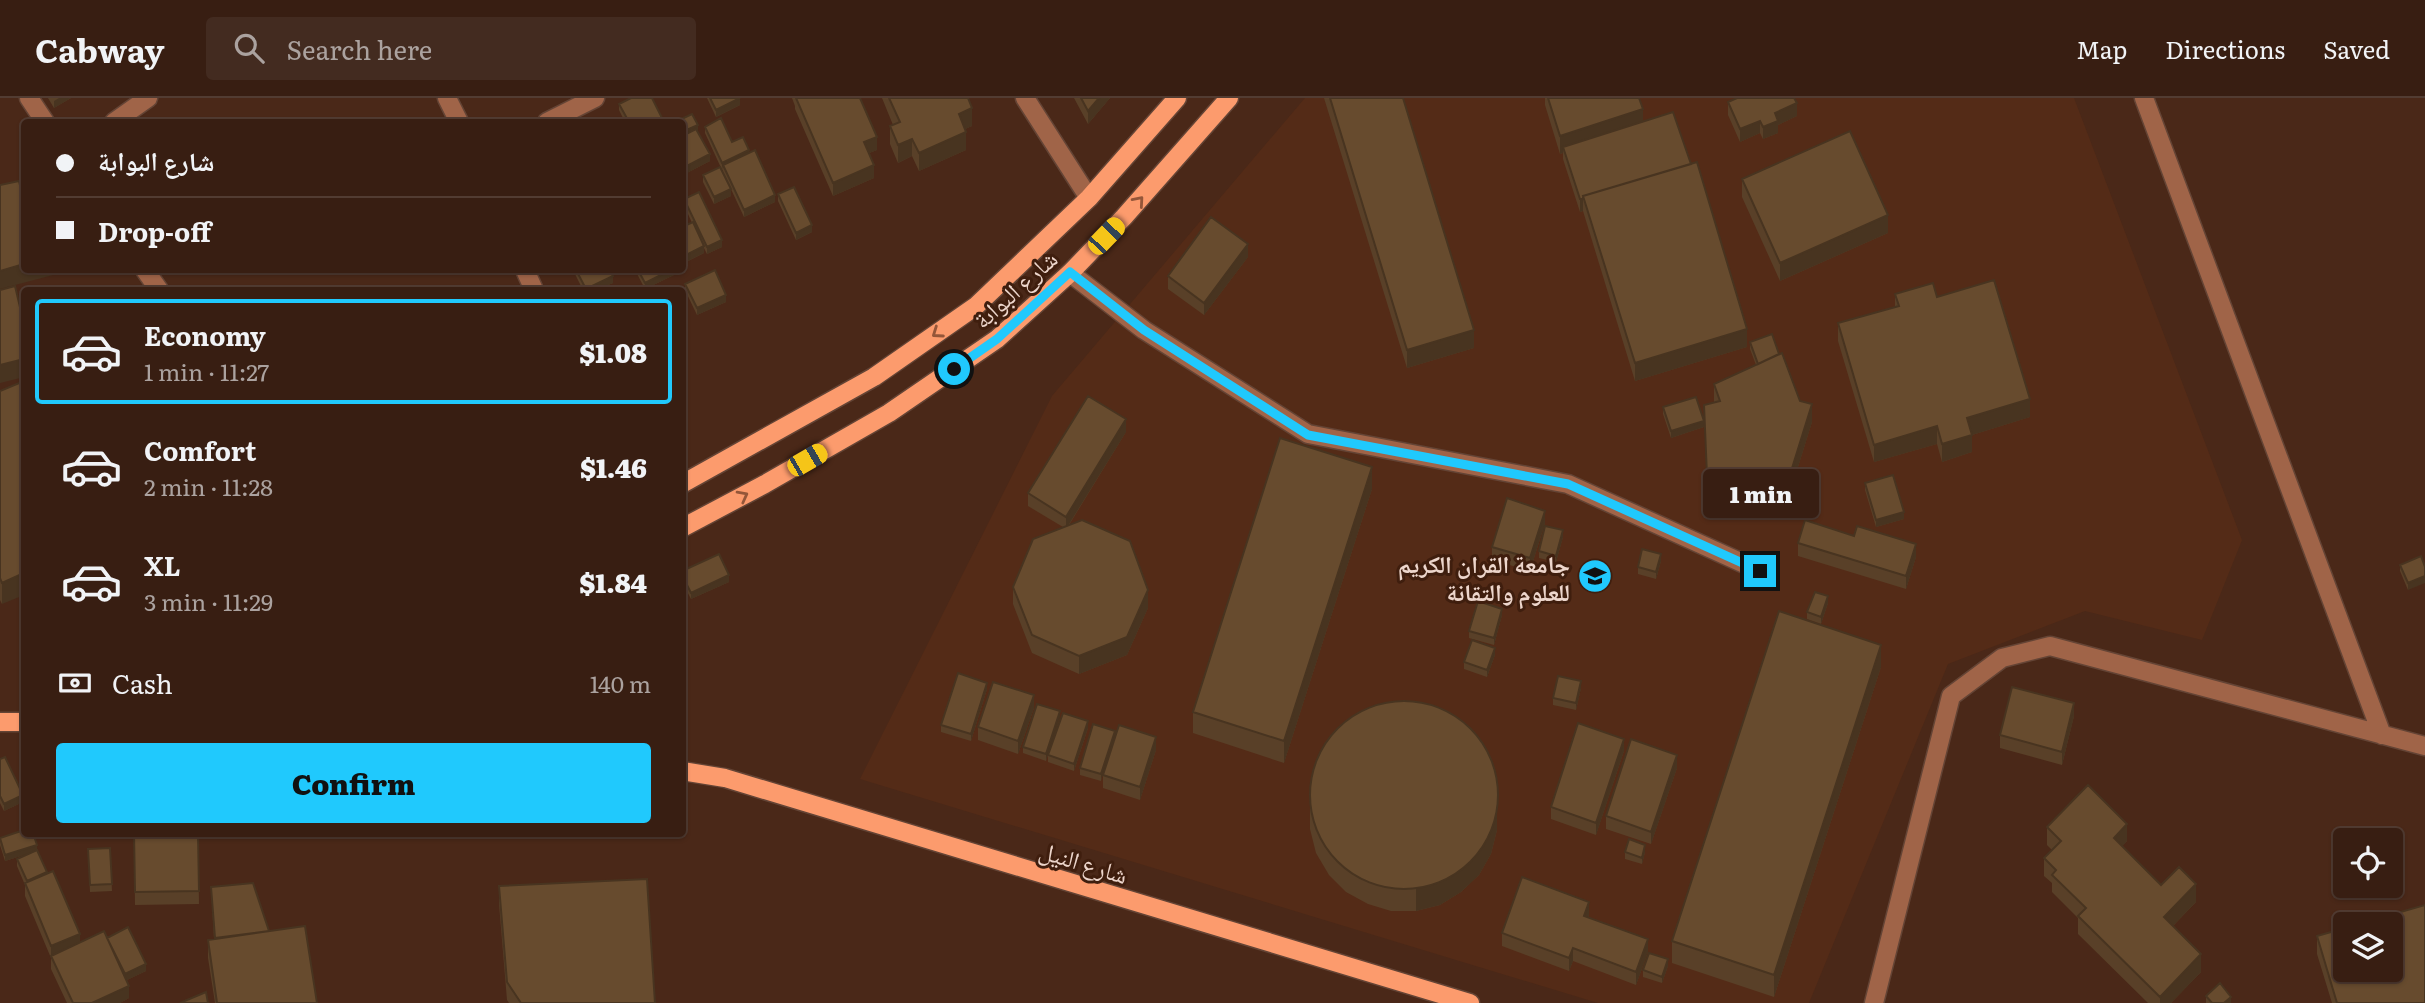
<!DOCTYPE html>
<meta charset="utf-8">
<style>
body{margin:0;font-family:Literata,"Noto Naskh Arabic",serif;background:#432b20;color:#f1f3f6;height:100vh;display:flex;flex-direction:column;font-size:26px;white-space:nowrap}
*{box-sizing:border-box;margin:0}
p{font-size:23px;color:#aba29f}
.icon{flex:none;width:38px;height:38px;fill:none;stroke:currentColor;stroke-width:2;stroke-linecap:round;stroke-linejoin:round}
.map{position:relative;flex:1;overflow:hidden}
.panel{position:absolute;left:21px;top:189px;width:665px;height:550px;display:flex;flex-direction:column;background:#381e12;border-radius:7px;box-shadow:0 2px 5px #0004,0 0 0 2px #523c32}
.panel>*{flex:none}
.guide{position:absolute;left:21px;top:21px;width:665px;height:154px;border-radius:7px;box-shadow:0 2px 5px #0004,0 0 0 2px #523c32;display:grid;align-content:center;height:154px;padding:0 35px;background:#381e12}
.tools{position:absolute;left:2333px;top:730px;display:grid;gap:14px}
.tools a{display:grid;place-items:center;width:70px;height:70px;border-radius:7px;background:#381e12;box-shadow:0 2px 5px #0004,0 0 0 2px #523c32;font-size:35px}
.end{position:absolute;width:32px;height:32px;margin:-16px;border:9px solid #20c9fd;background:#111;box-shadow:0 0 0 4px #111}
.from{border-radius:50%}
.bubble{position:absolute;height:49px;border-radius:7px;background:#381e12;box-shadow:0 2px 5px #0004,0 0 0 2px #523c32;font-size:23px;font-weight:800;line-height:49px;text-align:center}
.car{position:absolute;width:21px;height:42px;margin:-21px -10px;border-radius:9px;box-shadow:0 0 5px 2px #0007;background:linear-gradient(#f5c518 24%,#345 0 40%,#f5c518 0 76%,#345 0 86%,#f5c518 0)}
.guide b{display:flex;align-items:center;gap:24px;height:66px;font-size:26px}
.guide b+b{border-top:2px solid #523c32}
.guide i{width:18px;height:18px;background:#f1f3f6}
ul{padding:12px 0 0;list-style:none}
li{display:flex;align-items:center;gap:21px;height:105px;margin:0 14px 10px;padding:0 21px;border:4px solid transparent;border-radius:7px}
li div{flex:1}
li b{display:block;font-size:26px}
li em{font-style:normal;font-weight:800}
li.active{border-color:#20c9fd}
li>.icon{width:63px;height:63px;stroke-width:1.5}
.pay{display:flex;align-items:center;gap:18px;height:77px;padding:0 35px;font-size:26px}
.pay p{margin-inline-start:auto}
.cta{display:flex;gap:14px;margin-top:auto;padding:14px 35px}
.cta a{flex:1;height:80px;border-radius:7px;background:#20c9fd;color:#111;font-size:28px;font-weight:800;line-height:80px;text-align:center}
header{display:flex;align-items:center;gap:42px;box-sizing:border-box;height:98px;padding:0 35px;background:#381e12;border-bottom:2px solid #523c32}
header strong{font-size:33px}
nav{display:flex;gap:38px;margin-inline-start:auto;font-size:24px}
.search{width:490px;height:63px;background:#432b20;display:flex;align-items:center;gap:18px;box-sizing:border-box;padding:0 24px;border-radius:7px;color:#aba29f;font-size:26px}
.map>svg:first-child{display:block}
</style>
<header>
<strong>Cabway</strong>
<div class="search"><svg class="icon" aria-label="search" viewBox="0 0 24 24"><circle cx="10" cy="10" r="6"/><path d="M15 15l6 6"/></svg>Search here</div>
<nav><a>Map</a><a>Directions</a><a>Saved</a></nav>
</header>
<div class="map">
<svg width="2425" height="905" viewBox="0 0 2425 905">
<rect width="100%" height="100%" fill="#4a2818"/>
<path fill="#542b17" d="M1305,0h769l168,442 -40,100 -117,-29 -137,53 -139,339h-211l-738,-224 192,-383z"/>
<g fill="none" stroke-linecap="round" stroke-linejoin="round">
<g stroke="#644435" stroke-width="21">
<path id="minor" d="M29,0l16,24
M447,0l12,24
M1025,0l64,100
M2144,0l238,637
M114,24l34,-24
M547,24l48,-24
M145,172l14,20
M525,172l9,20
M1070,175l74,57 164,104 260,50 192,87
M1874,905l77,-307 51,-38 48,-12 375,100"/>
</g>
<g stroke="#644435" stroke-width="21">
<path id="major" d="M682,386l192,-107 102,-71 113,-108 88,-100
M682,430l83,-44 124,-71 108,-74 73,-66 54,-56 105,-119
M0,624h24
M682,673l43,7 745,225"/>
</g>
<use href="#minor" stroke="#a06448" stroke-width="18"/>
<use href="#major" stroke="#fc9b6d" stroke-width="18"/>
</g>
<path fill="#594028" d="M48,0h23l-17,10z
M707,0h33v7l-24,12z
M792,0h68l17,52 -8,3 5,25 -41,18 -38,-87v-3z
M882,0h86l4,28 -7,3 1,21 -47,21 -7,-15 -14,7 -8,-19v-18l3,-1z
M1074,0h36l-22,26z
M1324,0h79l71,250 -67,20z
M1545,0h94l4,23 104,226 -112,34 -52,-170 -3,1 -17,-53v-6l-3,1 -15,-49z
M1728,4l69,14 -19,9v8l-15,6 -3,-6 -20,9 -12,-27z
M619,6l45,18h-39l-6,-12z
M682,24l16,10 12,29 -25,13 -3,-6z
M705,29l44,26 26,49 -31,15 -21,-45v-2h-1l-17,-37z
M703,77l28,21 -17,8 -11,-22z
M1742,81l146,54 -108,48 -38,-84z
M778,96l34,38 -16,8 -18,-39z
M684,101l38,48 -15,7 -3,-6v5l-22,11v-37l10,-4 -8,-18z
M1248,159l-44,58 -36,-26v-13z
M573,172h37l3,13 -17,7h-13z
M635,172h39v5l-29,14z
M685,186l41,18 -29,13 -12,-25z
M1895,196l42,3 93,120 -58,18v17l-30,10 -5,-18 -63,18 -36,-121v-18l57,-16z
M1750,244l29,12 21,47 12,21 -28,90 -77,-18 -3,-89 10,-2v-19l42,-19 -6,-16z
M24,283l-22,223 -2,-4v-209z
M1663,309l41,20 -33,11 -8,-24z
M1126,334l-57,93 79,83 -21,47 -48,19 -47,-21 -19,-49v-17l50,-60 -35,-21v-13z
M1865,385l39,36 -28,8 -11,-37z
M1372,391l-88,274 -91,-30v-21z
M1545,425l-15,48 -38,-11v-13z
M1854,438l62,21 -10,32 -108,-33v-13z
M1563,439l-7,25 -17,-4v-7z
M2421,458l-13,34 -8,-19v-6z
M1661,463l-5,18 -18,-5v-7z
M682,473l47,11 -38,17 -9,-17z
M1828,505l-7,21 -14,-5v-7z
M1502,517l-8,30 -25,-7v-7z
M1495,557l-8,22 -23,-8v-7z
M1881,569l-107,330 -102,-34v-22z
M1581,590l-5,22 -23,-5v-7z
M987,591l-16,52 -30,-9v-7z
M1034,610l-16,46 -40,-14v-13z
M2074,618l-12,49 -62,-17v-13z
M1060,620l-14,43 -23,-8v-6z
M1088,630l-14,43 -26,-9v-7z
M1115,633l-14,50 -21,-6v-7z
M1156,652l-16,50 -37,-12v-13z
M1624,653l-28,84 -45,-16v-12z
M0,661l23,43 -19,9 -4,-8z
M1677,670l-26,76 -45,-15v-13z
M1310,685l187,47 -6,24 -12,21 -18,17 -21,13 -24,6h-25l-23,-7 -22,-12 -17,-17 -13,-22 -6,-24z
M2047,729l80,14 -5,5 39,39 35,17 -23,24 28,46 -30,31h-23l-70,-69v-16l-26,-26v-9l-8,-7v-18l8,-8 -5,-5z
M59,735h70v6l-68,-2z
M134,735h64l1,71 -64,1z
M0,740l37,13 43,92 27,-5 39,33 -19,9 2,18 -9,5h-53l-16,-34v-11l-26,-62v-11l-8,-19v-7l13,-6 -25,8 -5,-16z
M110,750l2,43 -22,1 -2,-43z
M1625,754h20l-3,12 -17,-5z
M499,788l156,117h-146l-2,-3 -8,-96z
M211,789l58,44 48,72h-102l-7,-45v-18l6,-1z
M1589,817l-1,3 60,34 -12,33 -63,-24 -4,10 -67,-25v-13z
M2317,838l108,67h-93l-15,-49z
M1668,868l-6,17 -19,-6v-7z
M2206,898l25,7h-25z"/>
<path fill="#483420" d="M59,0h12l-17,10v-7z
M740,0v7l-24,12v-7z
M1099,0h11l-22,26v-13z
M1797,5v13l-19,9v8l-15,6v-12l12,-14z
M972,10v18l-13,6v-18z
M1643,11v17l-80,21v6l-3,1v-18z
M1760,23v12l-20,9v-13z
M698,27v7l-16,7v-7z
M966,34v18l-47,21v-18z
M877,39v13l-13,5v-13z
M912,41v17l-14,7v-18z
M749,52v7l-26,8 -1,5v-7z
M710,56v7l-25,13v-7z
M874,67v13l-41,18v-13z
M731,91v7l-17,8v-7z
M775,97v7l-31,15v-7z
M1580,101h3v12l-3,1z
M1888,117v18l-108,48v-18z
M812,127v7l-16,8v-7z
M722,142v7l-15,7v-7z
M1248,146v13l-44,58v-12z
M704,148v7l-22,11v-7z
M24,166v6h48l-72,19v-18z
M671,172h3v5l-29,14v-6z
M613,178v7l-17,7h-10v-1z
M726,197v7l-29,13v-7z
M1747,231v18l-112,34v-18z
M1474,232v18l-67,20v-18z
M24,261v18l-24,6v-18z
M2030,301v18l-58,18v17l-30,10v-18l25,-26z
M1812,306v18l-28,90v-18z
M1126,321v13l-60,97v-12z
M1704,323v6l-33,11v-7z
M1937,328v18l-63,18v-17z
M1372,369v22l-88,274v-22z
M1545,413v12l-15,48v-13z
M1904,414v7l-28,8v-7z
M1563,432v7l-7,25v-6z
M1916,446v13l-10,32v-13z
M1661,456v7l-5,18v-7z
M24,475v22l-22,9v-21z
M729,477v7l-38,17v-6z
M2425,478v7l-17,7v-7z
M1148,492v18l-21,47 -48,19v-18z
M1828,498v7l-7,21v-7z
M1502,511v6l-8,30v-7z
M1881,547v22l-107,330v-22z
M1495,550v7l-8,22v-7z
M1581,583v7l-5,22v-7z
M987,585v6l-16,52v-7z
M1034,597v13l-16,46v-13z
M2074,605v13l-12,49v-13z
M1060,613v7l-14,43v-7z
M1088,623v7l-14,43v-7z
M1115,633v6l-14,44v-7z
M1156,639v13l-16,50v-13z
M1624,641v12l-28,84v-12z
M1677,657v13l-26,76v-12z
M23,697v7l-19,9v-7z
M1497,710v22l-6,24 -12,21 -18,17 -21,13 -24,6v-22z
M2127,726v17l-13,15v-18z
M37,747v6l-32,10v-6z
M1645,747v7l-3,12v-6z
M2196,786v18l-32,33v-18z
M1589,804v13l-5,14v-13z
M80,836v13l-29,12v-13z
M1648,841v13l-12,33v-13z
M1573,850v13l-4,10v-13z
M2201,856v18l-30,31h-11v-6z
M1668,861v7l-6,17v-6z
M146,866v7l-21,10v-7z
M129,888v12l-9,5h-28z
M2231,899v6h-7z"/>
<path fill="#674b2e" stroke="#483420" stroke-width="2" d="M631,0h21l12,24h-35l-10,-18z
M710,0h30l-24,12z
M796,0h64l17,39 -13,5 10,23 -41,18z
M889,0h79l4,10 -13,6 7,18 -47,21 -7,-14 -14,6 -8,-19 10,-4z
M1081,0h18l-11,13z
M1330,0h73l71,232 -67,20z
M1548,0h91l4,11 -83,27z
M1737,0h57l3,5 -22,10 3,8 -15,6 -3,-6 -20,8 -12,-27z
M1673,14l18,52 -108,32v3h-3l-17,-52z
M692,16l6,11 -16,7v-10h-7z
M721,20l11,24 11,-5 6,13 -27,13 -17,-36z
M696,31l14,25 -25,13 -3,-5v-26z
M1850,33l38,84 -108,48 -38,-84z
M755,52l20,45 -31,15 -21,-45z
M1697,64l50,167 -112,34 -52,-167z
M720,69l11,22 -17,8 -11,-22z
M19,83l5,20v63l-24,7v-86z
M794,89l18,38 -16,8 -18,-39z
M699,94l23,48 -15,7 -23,-48z
M1211,119l37,27 -44,59 -36,-27z
M693,124l11,24 -22,11v-30z
M576,172h34l3,6 -27,13z
M638,172h33l-26,13z
M715,172l11,25 -29,13 -12,-24z
M1994,182l36,119 -63,19 5,17 -30,9 -5,-18 -63,19 -36,-122 61,-17 -4,-12 38,-11 4,14z
M15,188l9,38v35l-24,6v-75z
M1772,236l7,20 -21,10 -8,-22z
M1782,255l18,48 12,3 -28,90 -77,-18 -3,-71 16,-4 -6,-17z
M24,283v192l-22,10 -2,-5v-187z
M1088,298l38,23 -60,98 -38,-24z
M1696,299l8,24 -33,10 -8,-24z
M1280,340l92,29 -88,274 -91,-29z
M1893,377l11,37 -28,8 -11,-37z
M1507,400l38,13 -15,47 -38,-11z
M1082,422l48,21 18,49 -21,47 -48,19 -47,-21 -19,-48 20,-48z
M1805,422l49,16 3,-10 59,18 -10,32 -108,-33z
M1545,428l18,4 -7,26 -17,-5z
M1642,451l19,5 -5,18 -18,-5z
M719,456l10,21 -38,18 -9,-18v-4z
M2421,458l4,11v9l-17,7 -8,-18z
M1815,494l13,4 -7,21 -14,-5z
M1478,503l24,8 -8,29 -25,-7z
M1779,513l102,34 -107,330 -102,-34z
M1472,542l23,8 -8,22 -23,-8z
M958,575l29,10 -16,51 -30,-9z
M1558,578l23,5 -5,22 -23,-5z
M993,584l41,13 -16,46 -40,-14z
M2012,589l62,16 -12,49 -62,-17z
M1310 697a94 94 0 1 1 188 0a94 94 0 1 1-188 0Z
M1037,606l23,7 -14,43 -23,-7z
M1063,615l25,8 -14,43 -26,-9z
M1578,625l46,16 -28,84 -45,-16z
M1093,626l22,7 -14,43 -21,-6z
M1119,627l37,12 -16,50 -37,-12z
M1631,641l46,16 -26,77 -45,-16z
M5,659l18,38 -19,9 -4,-8v-37z
M2088,687l39,39 -13,14 47,47 18,-18 17,17 -32,33 37,37 -41,43 -82,-81 8,-8 -34,-33 4,-5 -12,-12 17,-17 -14,-14z
M24,732v3h9l4,12 -32,10 -5,-17z
M134,735h64l1,58 -64,1z
M1629,741l16,6 -3,13 -17,-6z
M110,750l2,36 -22,1 -2,-36z
M37,752l10,22 -20,9 -10,-22z
M53,773l27,63 -29,12 -26,-63z
M1522,779l67,25 -5,14 64,23 -12,33 -63,-24 -4,10 -67,-25z
M647,781l8,124h-134l-14,-21 -8,-96z
M253,785l16,48 -54,7 -4,-51z
M2425,807v98h-88l-20,-67 28,-8v42h45v-46h-31z
M305,828l12,77h-100l-9,-63z
M128,829l18,37 -21,10 -18,-36z
M104,833l25,55 -37,17h-19l-22,-47z
M1649,855l19,6 -6,18 -19,-7z
M2220,885l11,14 -7,6h-12l-6,-7z
M206,894l2,11h-28z"/>
<defs><path id="oneway-chevron" d="M-2-3.5L2.5 0L-2 3.5" fill="none" stroke-width="1.6" stroke-linecap="round" stroke-linejoin="round" transform="scale(1.75)"/></defs>
<g stroke="#945639">
<use href="#oneway-chevron" transform="translate(1139 103) rotate(-49)"/>
<use href="#oneway-chevron" transform="translate(937 235) rotate(145)"/>
<use href="#oneway-chevron" transform="translate(743 398) rotate(-28)"/>
</g>
<g fill="none" stroke-linecap="round" stroke-linejoin="round">
<path stroke="#20c9fd" stroke-width="9" d="M954,271l43,-30 73,-67 74,58 164,105 260,49 192,87"/>
</g>
<defs>
<g id="university-disc" transform="scale(1.75)"><circle r="9.5" fill="#20c9fd" stroke="#3f1e0e"/><path d="M0-5L7-2L0 1L-7-2ZM-4 1L0 2.5L4 1V4Q0 6-4 4Z" fill="#111"/></g>
</defs>
<g fill-rule="evenodd">
<use href="#university-disc" x="1595" y="478"/>
</g>
<g text-anchor="middle" dominant-baseline="central" stroke-width="6" stroke-linejoin="round" paint-order="stroke">
<g font-size="24" fill="#edd6cc" stroke="#3f1e0e">
<text transform="translate(1014 190) rotate(-42)">شارع البوابة</text>
<text transform="translate(1084 763) rotate(17)">شارع النيل</text>
</g>
<g font-size="24" font-weight="bold" fill="#edd6cc" stroke="#3f1e0e" text-anchor="end">
<text x="1570" y="464">جامعة القران الكريم<tspan x="1570" dy="28">للعلوم والتقانة</tspan></text>
</g>
</g>
</svg>
<div class="tools">
<a><svg class="icon" aria-label="locate" viewBox="0 0 24 24"><circle cx="12" cy="12" r="6"/><path d="M12 2v4M12 18v4M2 12h4M18 12h4"/></svg></a>
<a><svg class="icon" aria-label="layers" viewBox="0 0 24 24"><path d="M12 4l9 5-9 5-9-5zM3 14l9 5 9-5"/></svg></a>
</div>
<i class="end from" style="left:954px;top:271px"></i>
<i class="end" style="left:1760px;top:473px"></i>
<div class="bubble" style="left:1703px;top:371px;width:116px">1 min</div>
<i class="car" style="left:1106px;top:138px;rotate:44deg"></i>
<i class="car" style="left:807px;top:362px;rotate:60deg"></i>
<div class="guide">
<b><i class="from"></i>شارع البوابة</b>
<b><i></i>Drop-off</b>
</div>
<section class="panel">
<ul>
<li class="active"><svg class="icon" aria-label="car" viewBox="0 0 24 24"><path d="M5 17H2v-5l4-1 3-4h7l3 4 3 1v5h-3M9 17h6M6 11h13"/><circle cx="7" cy="17" r="2"/><circle cx="17" cy="17" r="2"/></svg><div><b>Economy</b><p>1 min · 11:27</p></div><em>$1.08</em></li>
<li><svg class="icon" aria-label="car" viewBox="0 0 24 24"><path d="M5 17H2v-5l4-1 3-4h7l3 4 3 1v5h-3M9 17h6M6 11h13"/><circle cx="7" cy="17" r="2"/><circle cx="17" cy="17" r="2"/></svg><div><b>Comfort</b><p>2 min · 11:28</p></div><em>$1.46</em></li>
<li><svg class="icon" aria-label="car" viewBox="0 0 24 24"><path d="M5 17H2v-5l4-1 3-4h7l3 4 3 1v5h-3M9 17h6M6 11h13"/><circle cx="7" cy="17" r="2"/><circle cx="17" cy="17" r="2"/></svg><div><b>XL</b><p>3 min · 11:29</p></div><em>$1.84</em></li>
</ul>
<div class="pay"><svg class="icon" aria-label="cash" viewBox="0 0 24 24"><path d="M3 7h18v10H3z"/><circle cx="12" cy="12" r="2"/></svg>Cash<p>140 m</p></div>
<div class="cta"><a>Confirm</a></div>
</section>
</div>
